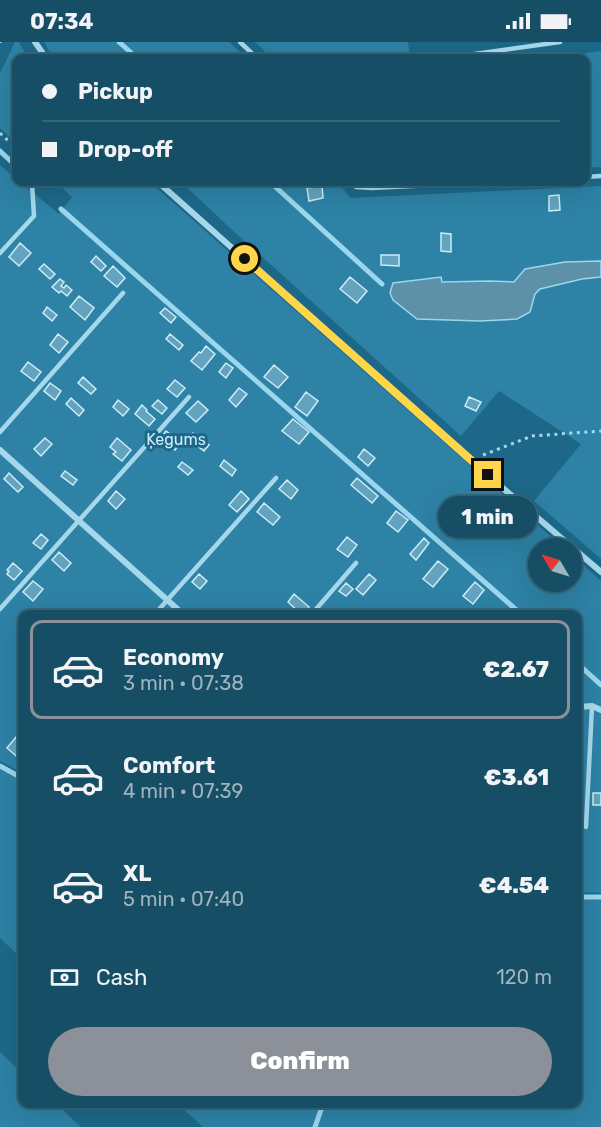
<!DOCTYPE html>
<meta charset="utf-8">
<style>
body{margin:0;font-family:Rubik,sans-serif;background:#1f556c;color:#f1f3f6;height:100vh;display:flex;flex-direction:column;font-size:22px;white-space:nowrap}
*{box-sizing:border-box;margin:0}
p{font-size:20px;color:#9eb4bf}
.icon{flex:none;width:33px;height:33px;fill:none;stroke:currentColor;stroke-width:2;stroke-linecap:round;stroke-linejoin:round}
.map{position:relative;flex:1;overflow:hidden}
.details{position:absolute;left:18px;top:568px;width:564px;height:498px;display:flex;flex-direction:column;background:#164e66;border-radius:12px;box-shadow:0 6px 24px #0002,0 0 0 2px #35657a}
.details>*{flex:none}
.hud{position:absolute;left:12px;top:12px;width:578px;height:132px;border-radius:12px;box-shadow:0 6px 24px #0002,0 0 0 2px #35657a;display:grid;align-content:center;height:132px;padding:0 30px;background:#164e66}
.needle{width:39px;rotate:308deg}
.fabs{position:absolute;left:528px;top:496px;display:grid;gap:12px}
.fabs a{display:grid;place-items:center;width:54px;height:54px;border-radius:50%;background:#164e66;box-shadow:0 6px 24px #0002,0 0 0 2px #35657a;font-size:30px}
.end{position:absolute;width:27px;height:27px;margin:-14px;border:8px solid #ffd54a;background:#111;box-shadow:0 0 0 3px #111}
.from{border-radius:50%}
.bubble{position:absolute;height:42px;border-radius:21px;background:#164e66;box-shadow:0 6px 24px #0002,0 0 0 2px #35657a;font-size:20px;font-weight:800;line-height:42px;text-align:center}
.hud b{display:flex;align-items:center;gap:21px;height:57px;font-size:22px}
.hud b+b{border-top:2px solid #35657a}
.hud i{width:15px;height:15px;background:#f1f3f6}
ul{padding:10px 0 0;list-style:none}
li{display:flex;align-items:center;gap:18px;height:99px;margin:0 12px 9px;padding:0 18px;border:3px solid transparent;border-radius:12px}
li div{flex:1}
li b{display:block;font-size:22px}
li em{font-style:normal;font-weight:800}
li.selected{border-color:#8c9099}
li>.icon{width:54px;height:54px;stroke-width:1.5}
.pay{display:flex;align-items:center;gap:15px;height:66px;padding:0 30px;font-size:22px}
.pay p{margin-inline-start:auto}
.button{display:flex;gap:12px;margin-top:auto;padding:12px 30px}
.button a{flex:1;height:69px;border-radius:36px;background:#8c9099;color:#fff;font-size:24px;font-weight:800;line-height:69px;text-align:center}
.status{display:flex;justify-content:space-between;align-items:center;height:42px;padding:0 30px;background:#164e66;direction:ltr}
.status svg{height:16px;fill:currentColor}
.map>svg:first-child{display:block}
</style>
<div class="status"><b>07:34</b><svg viewBox="0 0 49 12"><path d="M0 12V9h3v3zM5 12V6h3v6zM10 12V3h3v9zM15 12V0h3v12zM26 1h20v11H26zM47 4h2v5h-2z"/></svg></div>
<div class="map">
<svg width="601" height="1085" viewBox="0 0 601 1085">
<rect width="100%" height="100%" fill="#1d6888"/>
<path fill="#2d82a5" d="M15,0h4l9,16h-12v85l-16,-15v-55z
M44,0h185l18,16h-194z
M255,0h153l2,16h-138z
M601,9v116l-16,1v-110h-36z
M0,123l16,14v3h4l39,32 13,-17 -16,-15h94l415,367h-27v33h34v-27l29,26v312l-23,-1v-277h-556v158l-22,-12z
M181,140h157l12,16 251,-12v373l-67,-58 47,-57 -82,-53 -38,45 -232,-209z
M0,724l22,12v181l-22,-21z
M578,855h23v230h-398l-25,-23h400z
M0,1010l22,21v31h34l25,23h-81z"/>
<path fill="#5c91a7" stroke="#9ad7ee" stroke-width="1.5" d="M601,219v16l-19,2 -42,10 -5,5 -5,18 -13,7 -37,2 -63,-2 -24,-19 -3,-7 3,-10 48,-6 1,5 48,-1 24,1 11,-13 40,-7z"/>
<g fill="none" stroke-linecap="round" stroke-linejoin="round">
<path stroke="#9ad7ee" stroke-width="5" d="M119,0l18,16
M0,109l16,15
M270,140l112,102
M61,167l461,406
M578,622l23,21
M0,724l22,12
M578,855h23
M315,1085l8,-23"/>
</g>
<path fill="#63a3bd" stroke="#ccecf9" stroke-width="1.5" d="M322,144l1,12 -14,3 -2,-13z
M559,153l1,15 -11,1v-15z
M441,191l10,1v18l-10,-1z
M20,201l11,10 -12,13 -10,-9z
M381,213h18v11l-18,-1z
M96,214l10,10 -5,5 -10,-9z
M44,222l11,10 -5,5 -11,-10z
M113,224l12,12 -8,9 -13,-11z
M350,235l17,14 -10,12 -17,-14z
M60,237l4,3 -3,4 3,2 2,-3 6,5 -5,6 -6,-5 -2,2 -7,-6z
M79,254l15,12 -9,12 -15,-13z
M47,265l10,8 -5,6 -9,-8z
M165,266l11,9 -5,6 -11,-10z
M58,292l10,8 -9,11 -9,-8z
M170,292l13,11 -4,5 -13,-11z
M206,304l9,8 -13,16 -11,-9 8,-9 2,1z
M28,320l13,10 -7,9 -13,-10z
M226,321l7,5 -7,10 -7,-6z
M274,323l14,12 -10,11 -14,-11z
M83,335l13,12 -5,5 -13,-11z
M175,338l10,8 -8,9 -10,-8z
M50,341l11,8 -6,9 -11,-9z
M239,346l8,6 -11,13 -7,-7z
M306,350l12,9 -11,15 -12,-9z
M469,355l12,5 -5,9 -11,-5z
M71,356l13,12 -5,6 -13,-12z
M118,358l11,9 -6,7 -10,-9z
M158,358l9,8 -5,6 -10,-8z
M198,359l10,9 -12,12 -10,-9z
M142,363l5,5 -1,1 9,8 -6,7 -14,-12z
M293,377l16,13 -10,12 -17,-13z
M166,389l15,11 -6,8 -15,-11z
M193,391l16,12 -5,6 -16,-12z
M45,396l7,6 -11,12 -7,-7z
M117,396l14,12 -9,11 -9,-7 3,-2 -6,-5z
M364,407l11,9 -7,8 -10,-9z
M224,418l12,10 -4,6 -12,-10z
M182,420l11,8 -5,5 -10,-8z
M65,429l12,9 -4,5 -12,-9z
M9,431l14,14 -5,5 -14,-13z
M357,436l21,18 -6,7 -21,-18z
M287,438l11,10 -7,9 -12,-10z
M116,449l9,8 -9,10 -8,-8z
M241,449l8,8 -12,13 -8,-7z
M264,461l16,14 -7,8 -16,-13z
M396,469l12,9 -10,12 -11,-9z
M41,492l7,6 -7,9 -8,-6z
M347,495l10,8 -9,12 -11,-8z
M424,496l5,5 -13,17 -6,-6z
M59,510l12,11 -7,8 -12,-11z
M438,519l10,8 -15,18 -10,-8z
M13,521l9,8 -8,9 -7,-6 2,-3 -2,-1z
M199,532l8,7 -7,8 -8,-7z
M369,532l7,6 -13,15 -7,-6z
M33,539l10,8 -10,12 -10,-9z
M475,540l9,8 -11,14 -10,-8z
M346,541l7,6 -7,7 -7,-5z
M294,552l15,13 -7,8 -14,-13z
M16,695l6,6v14l-1,3 -14,-12z
M593,751h8v12h-8z"/>
<g fill="none" stroke-linecap="round" stroke-linejoin="round">
<path stroke="#a6d8ec" stroke-width="3" stroke-dasharray="3 4.5" stroke-linecap="butt" d="M0,1v-1
M0,91l16,15
M483,413l49,-19 69,-5"/>
<path stroke="#a6d8ec" stroke-width="4.5" d="M240,0l17,16
M446,16l114,-16
M585,135l16,-1
M350,140l6,5 16,1 121,-6
M0,211l34,-37 -2,-33
M0,390l123,-139
M0,567l189,-212
M154,573l122,-137
M311,573l45,-52
M586,785l6,-121"/>
<path stroke="#a6d8ec" stroke-width="6" d="M35,0l11,16
M158,140l312,278 131,112
M0,408l184,165
M578,665l14,-1 9,4"/>
</g>
<g fill="none" stroke-linecap="round" stroke-linejoin="round">
<path stroke="#ffd54a" stroke-width="8" d="M245,217l243,216"/>
</g>
<g text-anchor="middle" dominant-baseline="central" stroke-width="6" stroke-linejoin="round" paint-order="stroke">
<g font-size="16" fill="#ccecf9" stroke="#1d6888">
<text x="176" y="397">Ķegums</text>
</g>
</g>
</svg>
<div class="fabs">
<a><svg class="needle" viewBox="-14 -14 28 28"><path d="M0-13l5 13h-10z" fill="#e53935"/><path d="M0 13l5-13h-10z" fill="#9eb4bf"/></svg></a>
</div>
<i class="end from" style="left:245px;top:217px"></i>
<i class="end" style="left:488px;top:433px"></i>
<div class="bubble" style="left:438px;top:454px;width:99px">1 min</div>
<div class="hud">
<b><i class="from"></i>Pickup</b>
<b><i></i>Drop-off</b>
</div>
<section class="details">
<ul>
<li class="selected"><svg class="icon" aria-label="car" viewBox="0 0 24 24"><path d="M5 17H2v-5l4-1 3-4h7l3 4 3 1v5h-3M9 17h6M6 11h13"/><circle cx="7" cy="17" r="2"/><circle cx="17" cy="17" r="2"/></svg><div><b>Economy</b><p>3 min · 07:38</p></div><em>€2.67</em></li>
<li><svg class="icon" aria-label="car" viewBox="0 0 24 24"><path d="M5 17H2v-5l4-1 3-4h7l3 4 3 1v5h-3M9 17h6M6 11h13"/><circle cx="7" cy="17" r="2"/><circle cx="17" cy="17" r="2"/></svg><div><b>Comfort</b><p>4 min · 07:39</p></div><em>€3.61</em></li>
<li><svg class="icon" aria-label="car" viewBox="0 0 24 24"><path d="M5 17H2v-5l4-1 3-4h7l3 4 3 1v5h-3M9 17h6M6 11h13"/><circle cx="7" cy="17" r="2"/><circle cx="17" cy="17" r="2"/></svg><div><b>XL</b><p>5 min · 07:40</p></div><em>€4.54</em></li>
</ul>
<div class="pay"><svg class="icon" aria-label="cash" viewBox="0 0 24 24"><path d="M3 7h18v10H3z"/><circle cx="12" cy="12" r="2"/></svg>Cash<p>120 m</p></div>
<div class="button"><a>Confirm</a></div>
</section>
</div>
